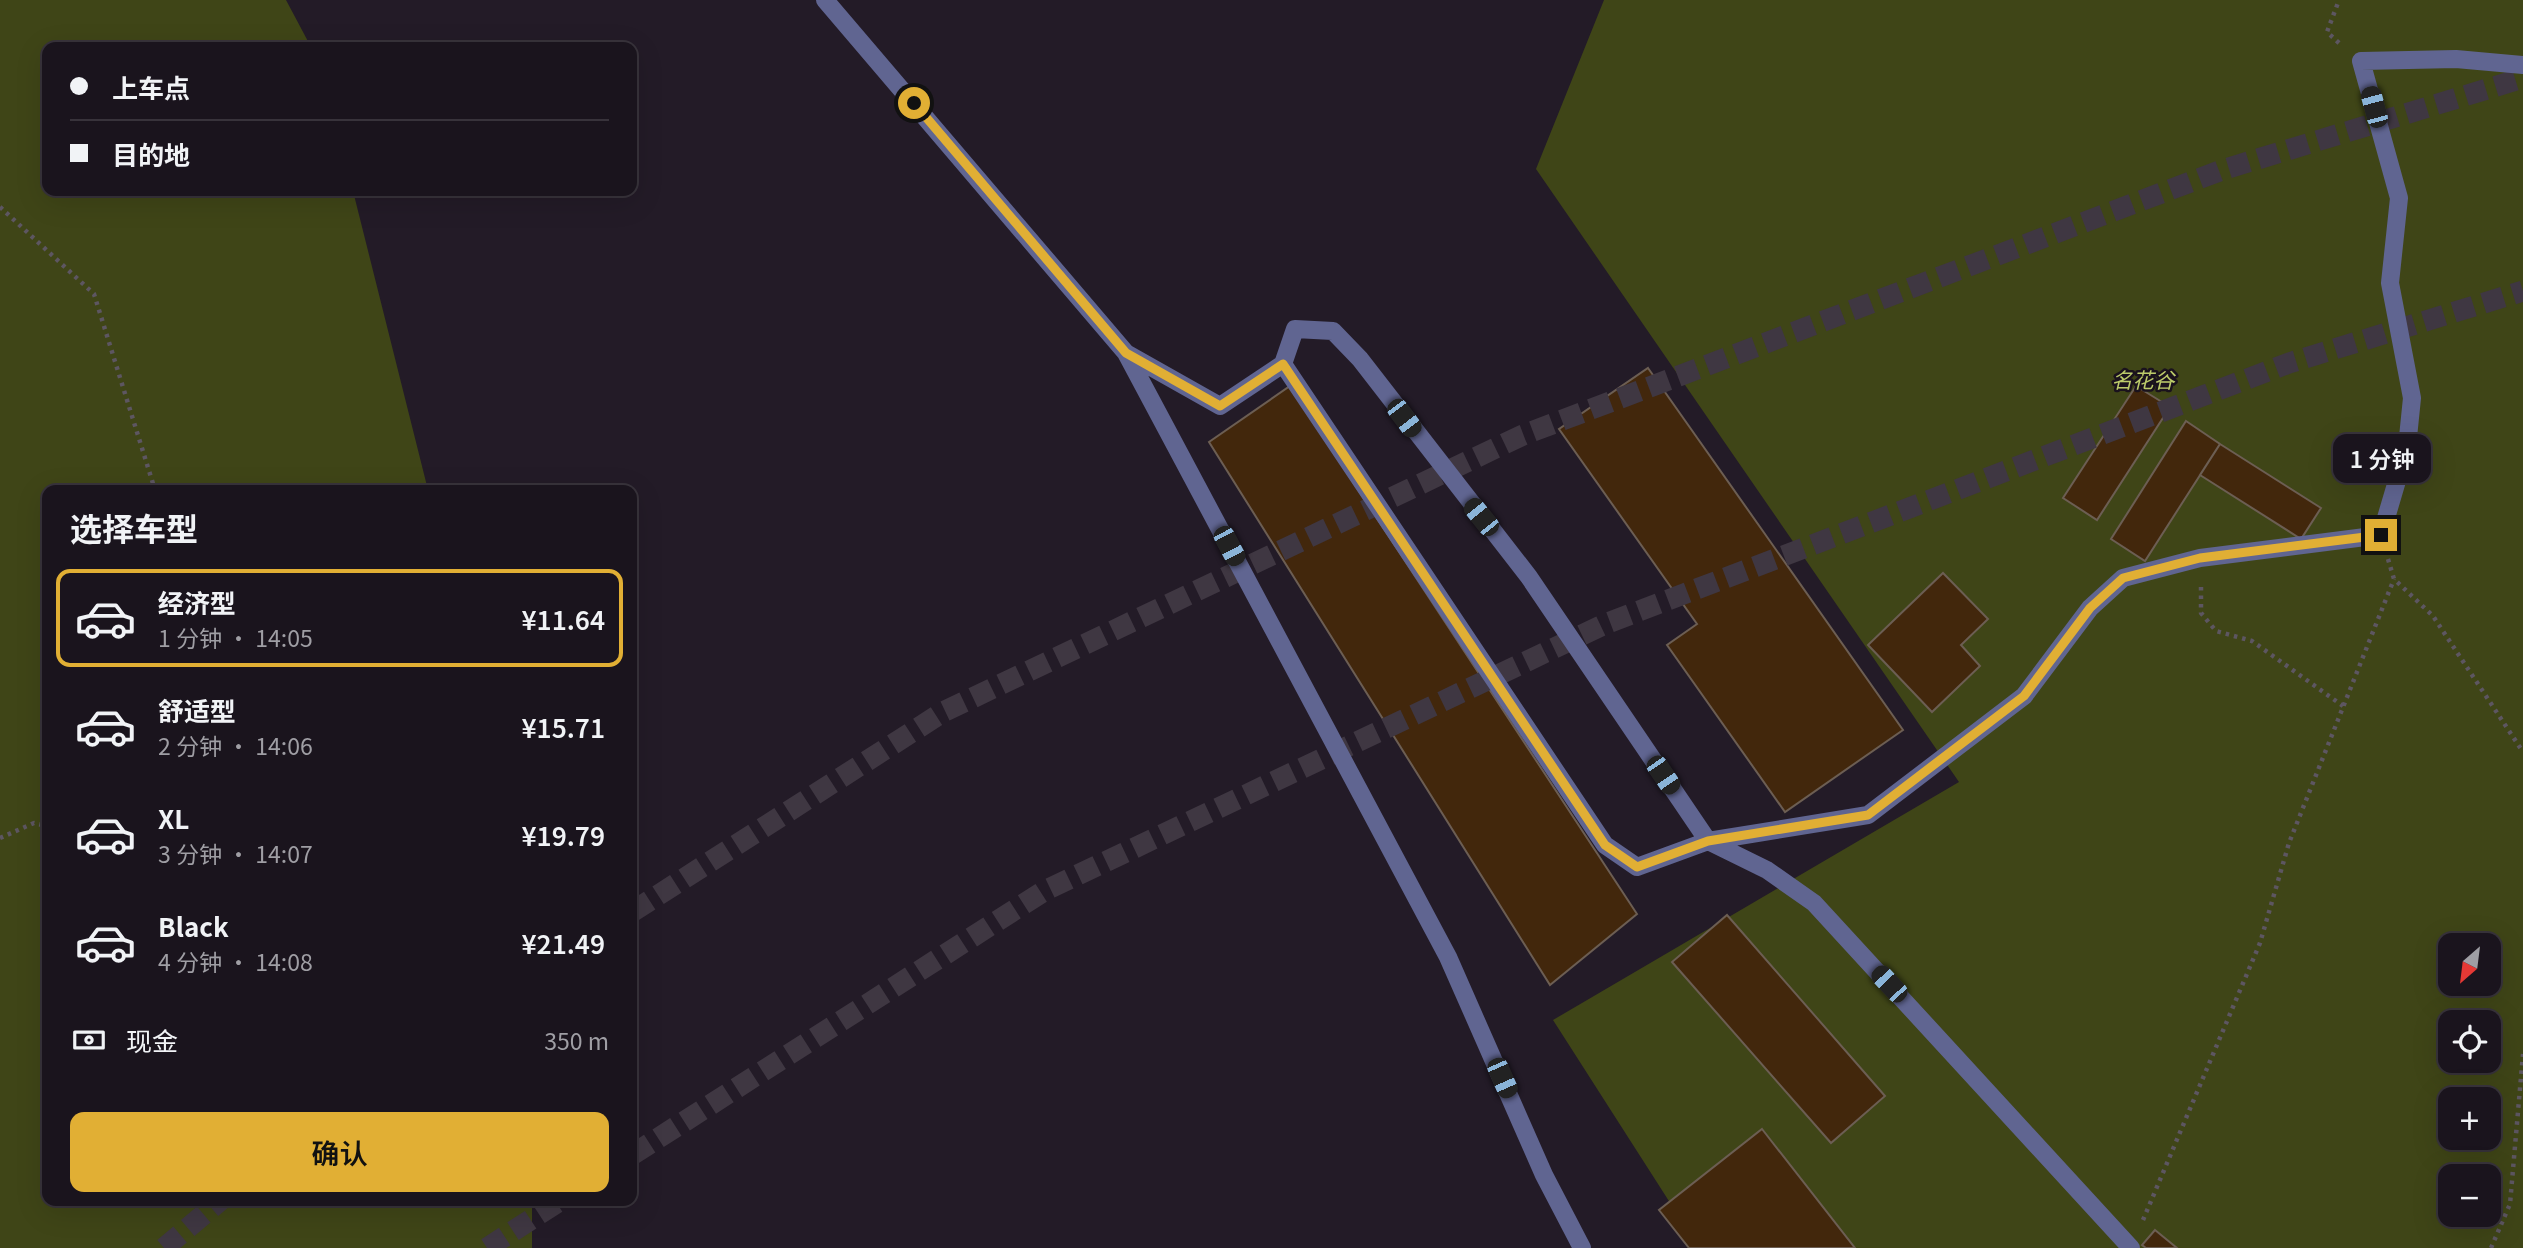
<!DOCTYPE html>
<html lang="zh">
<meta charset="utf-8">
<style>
body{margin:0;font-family:Georgia,"Noto Sans SC",serif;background:#27212a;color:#f1f3f6;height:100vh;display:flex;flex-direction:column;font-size:26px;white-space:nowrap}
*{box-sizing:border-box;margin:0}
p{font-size:23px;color:#9f9ea4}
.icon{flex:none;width:38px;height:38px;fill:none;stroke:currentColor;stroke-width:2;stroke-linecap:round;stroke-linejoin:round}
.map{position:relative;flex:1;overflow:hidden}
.details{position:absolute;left:42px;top:485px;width:595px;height:721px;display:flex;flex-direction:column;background:#1a141d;border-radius:14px;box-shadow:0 7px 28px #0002,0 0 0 2px #38333b}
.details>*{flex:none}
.hud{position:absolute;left:42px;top:42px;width:595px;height:154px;border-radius:14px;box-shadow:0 7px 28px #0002,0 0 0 2px #38333b;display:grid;align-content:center;height:154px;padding:0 28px;background:#1a141d}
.needle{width:46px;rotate:208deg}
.controls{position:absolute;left:2438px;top:933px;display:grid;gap:14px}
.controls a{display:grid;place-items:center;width:63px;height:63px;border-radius:14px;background:#1a141d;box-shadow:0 7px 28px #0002,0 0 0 2px #38333b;font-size:35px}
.end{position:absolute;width:32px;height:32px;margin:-16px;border:9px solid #e1af34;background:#111;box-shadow:0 0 0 4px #111}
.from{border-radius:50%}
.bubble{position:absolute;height:49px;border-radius:14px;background:#1a141d;box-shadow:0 7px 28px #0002,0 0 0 2px #38333b;font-size:23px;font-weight:600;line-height:49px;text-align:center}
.car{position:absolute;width:21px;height:42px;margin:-21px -10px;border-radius:9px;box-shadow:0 0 5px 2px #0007;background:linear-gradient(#222 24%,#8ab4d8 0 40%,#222 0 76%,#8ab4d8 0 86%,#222 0)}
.hud b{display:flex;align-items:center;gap:24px;height:66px;font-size:26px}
.hud b+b{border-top:2px solid #38333b}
.hud i{width:18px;height:18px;background:#f1f3f6}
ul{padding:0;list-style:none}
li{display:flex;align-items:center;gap:21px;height:98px;margin:0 14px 10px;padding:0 14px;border:4px solid transparent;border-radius:14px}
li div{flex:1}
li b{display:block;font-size:26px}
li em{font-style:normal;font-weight:600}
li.active{border-color:#e1af34}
li>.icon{width:63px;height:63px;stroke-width:1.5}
h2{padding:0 28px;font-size:32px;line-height:84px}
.pay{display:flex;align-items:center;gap:18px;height:77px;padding:0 28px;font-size:26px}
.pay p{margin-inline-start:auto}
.primary-button{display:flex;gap:14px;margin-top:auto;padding:14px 28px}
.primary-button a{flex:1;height:80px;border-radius:14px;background:#e1af34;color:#111;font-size:28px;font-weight:600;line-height:80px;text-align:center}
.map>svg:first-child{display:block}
</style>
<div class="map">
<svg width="2523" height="1248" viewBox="0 0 2523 1248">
<rect width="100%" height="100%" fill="#231b27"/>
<path fill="#3f4517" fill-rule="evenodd" d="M0,0h286l25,47h-264v144h306l75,299h-381v710l485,1v47h-532z
M1604,0h919v1248h-824l-146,-228 406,-238 -423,-613zM2450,945h38v39h-38zM2450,1022h38v38h-38zM2450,1099h38v39h-38zM2450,1176h38v38h-38z"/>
<path fill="#42270c" stroke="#6c5e53" stroke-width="2" d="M1648,368l255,362 -118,82 -118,-167 30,-21 -138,-195z
M1290,386l347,528 -87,71 -341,-543z
M2136,386l34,21 -73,113 -34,-22z
M2186,421l34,23 -75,117 -34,-22z
M2220,444l101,64 -20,31 -101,-64z
M1943,573l45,46 -27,26 19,21 -48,46 -64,-67z
M1727,915l158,181 -54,47 -159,-181z
M1762,1129l93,119h-166l-30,-38z
M2155,1230l22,18h-31l-4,-3z"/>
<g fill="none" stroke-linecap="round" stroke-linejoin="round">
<path stroke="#3f3742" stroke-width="21" stroke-dasharray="21 10" stroke-linecap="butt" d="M632,912l311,-200 580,-277 699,-265 301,-92
M632,1155l412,-264 561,-267 684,-261 234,-72
M164,1248l57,-48
M487,1248l74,-48"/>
<path stroke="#5d5661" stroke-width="4.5" stroke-dasharray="3.5 5" stroke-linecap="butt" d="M2339,43l-12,-11 12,-32
M0,207l94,87 61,196
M2388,559l6,20 39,37 90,136
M2201,587v26l15,18 36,10 91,65
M0,838l34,-15 13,3
M2143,1220l117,-277 29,-100 105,-264
M2491,1248l19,-44 13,-150"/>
<path stroke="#606591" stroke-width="18" d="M825,0l301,353 322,604 96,218 38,73
M1126,353l94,53 63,-42 322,481 32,22 71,-26 -179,-264 -169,-218 -27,-28 -38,-2 -12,35
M1708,841l160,-26 156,-119 66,-88 33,-30 77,-20 181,-23 26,-88 5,-49 -22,-115 9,-85 -38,-137 95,-2 67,6
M1708,841l59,29 47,33 317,345"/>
</g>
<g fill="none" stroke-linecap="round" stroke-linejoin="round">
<path stroke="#e1af34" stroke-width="9" d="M914,103l212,250 94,53 63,-42 322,481 32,22 71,-26 160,-26 156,-119 66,-88 33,-30 77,-20 181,-23"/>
</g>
<g text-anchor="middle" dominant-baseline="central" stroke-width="5" stroke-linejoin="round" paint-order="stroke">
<g font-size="21" font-style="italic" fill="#bccb6a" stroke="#1a121d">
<text x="2143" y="379">名花谷</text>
</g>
</g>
</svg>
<div class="controls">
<a><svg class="needle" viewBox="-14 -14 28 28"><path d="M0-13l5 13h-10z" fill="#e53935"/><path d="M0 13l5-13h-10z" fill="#9f9ea4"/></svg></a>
<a><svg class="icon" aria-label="locate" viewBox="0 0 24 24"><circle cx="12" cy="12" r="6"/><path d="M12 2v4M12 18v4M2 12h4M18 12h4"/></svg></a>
<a>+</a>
<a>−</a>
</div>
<i class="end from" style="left:914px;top:103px"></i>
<i class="end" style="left:2381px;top:535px"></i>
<div class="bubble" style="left:2333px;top:434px;width:98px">1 分钟</div>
<i class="car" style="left:2374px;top:107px;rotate:345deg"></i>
<i class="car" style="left:1404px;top:418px;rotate:143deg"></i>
<i class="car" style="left:1481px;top:517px;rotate:321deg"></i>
<i class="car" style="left:1229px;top:546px;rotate:152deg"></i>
<i class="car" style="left:1663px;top:775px;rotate:146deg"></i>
<i class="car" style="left:1889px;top:984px;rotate:317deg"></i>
<i class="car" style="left:1502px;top:1078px;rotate:156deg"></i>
<div class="hud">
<b><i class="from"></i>上车点</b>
<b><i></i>目的地</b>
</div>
<section class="details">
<h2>选择车型</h2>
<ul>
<li class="active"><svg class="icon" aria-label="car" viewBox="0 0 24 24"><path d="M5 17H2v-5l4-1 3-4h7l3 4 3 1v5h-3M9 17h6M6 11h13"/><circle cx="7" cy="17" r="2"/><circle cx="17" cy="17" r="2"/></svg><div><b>经济型</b><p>1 分钟 · 14:05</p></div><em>¥11.64</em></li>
<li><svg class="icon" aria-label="car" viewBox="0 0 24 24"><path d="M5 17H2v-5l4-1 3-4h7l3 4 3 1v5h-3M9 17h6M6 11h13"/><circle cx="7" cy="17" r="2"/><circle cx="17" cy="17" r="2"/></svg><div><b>舒适型</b><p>2 分钟 · 14:06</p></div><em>¥15.71</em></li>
<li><svg class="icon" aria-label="car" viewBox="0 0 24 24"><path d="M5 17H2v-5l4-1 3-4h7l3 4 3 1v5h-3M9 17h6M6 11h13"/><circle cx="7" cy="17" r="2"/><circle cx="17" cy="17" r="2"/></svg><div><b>XL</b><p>3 分钟 · 14:07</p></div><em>¥19.79</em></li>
<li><svg class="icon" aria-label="car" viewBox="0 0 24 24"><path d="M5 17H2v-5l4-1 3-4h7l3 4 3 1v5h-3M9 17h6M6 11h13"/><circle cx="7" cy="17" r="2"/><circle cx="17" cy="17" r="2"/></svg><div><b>Black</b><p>4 分钟 · 14:08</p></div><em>¥21.49</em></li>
</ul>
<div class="pay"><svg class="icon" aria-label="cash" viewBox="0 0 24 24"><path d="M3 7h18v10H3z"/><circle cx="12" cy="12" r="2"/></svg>现金<p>350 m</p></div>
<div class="primary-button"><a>确认</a></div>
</section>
</div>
